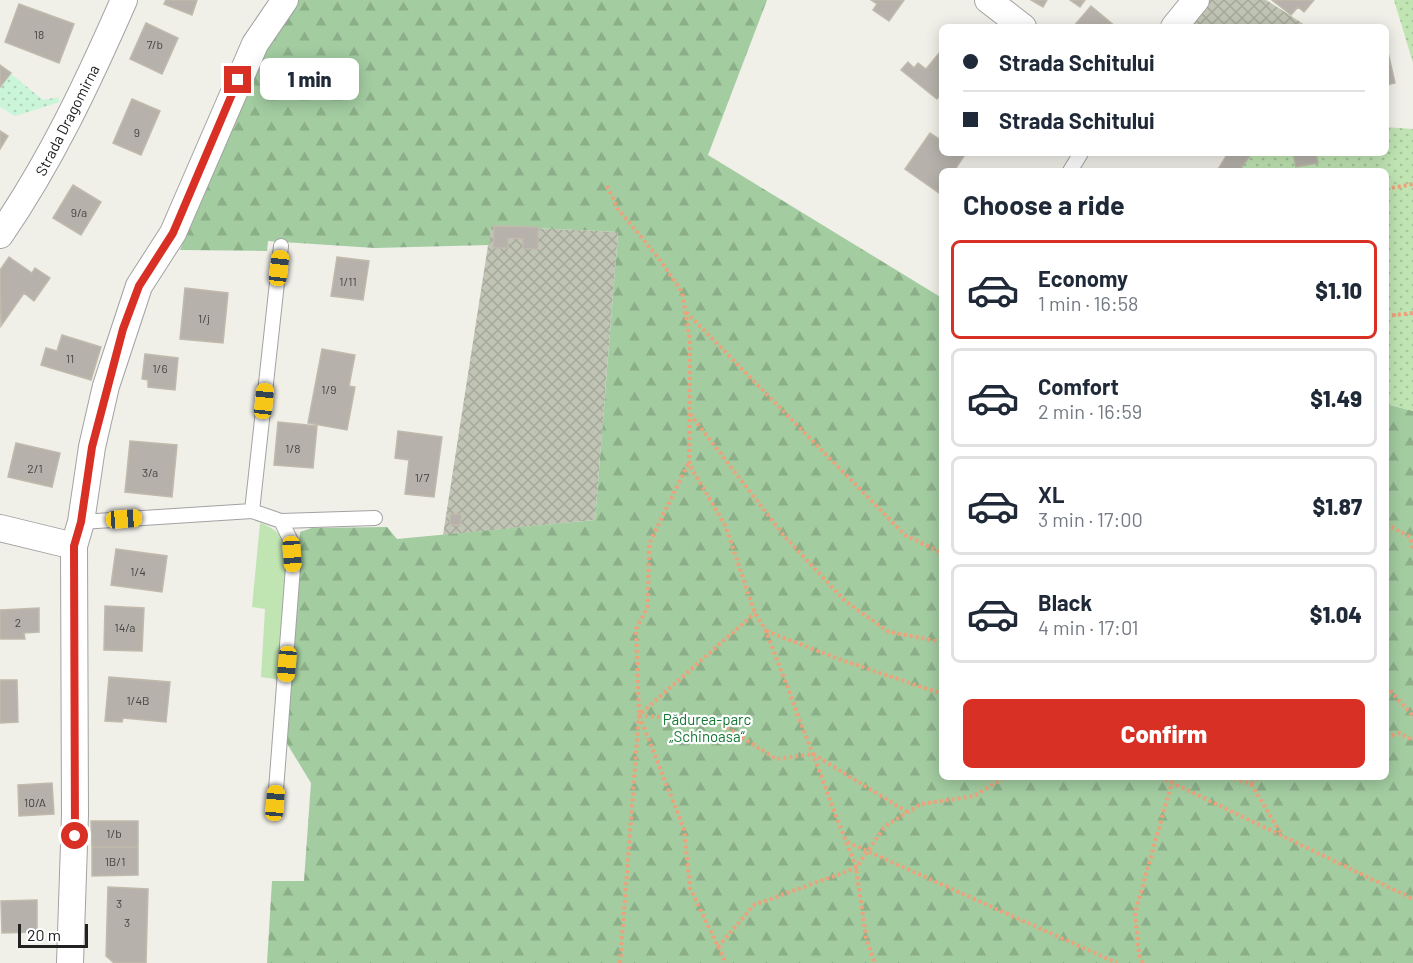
<!DOCTYPE html>
<meta charset="utf-8">
<style>
body{margin:0;font-family:Barlow,sans-serif;background:#f2f2f3;color:#1f2937;height:100vh;display:flex;flex-direction:column;font-size:22px;white-space:nowrap}
*{box-sizing:border-box;margin:0}
p{font-size:20px;color:#747a83}
.icon{flex:none;width:33px;height:33px;fill:none;stroke:currentColor;stroke-width:2;stroke-linecap:round;stroke-linejoin:round}
.map{position:relative;flex:1;overflow:hidden}
.sheet{position:absolute;left:939px;top:168px;width:450px;height:612px;display:flex;flex-direction:column;background:#fff;border-radius:9px;box-shadow:0 3px 15px #0003}
.sheet>*{flex:none}
.guide{position:absolute;left:939px;top:24px;width:450px;height:132px;border-radius:9px;box-shadow:0 3px 15px #0003;display:grid;align-content:center;height:132px;padding:0 24px;background:#fff}
.scale{position:absolute;left:18px;bottom:15px;width:70px;box-sizing:border-box;padding-left:6px;border:3px solid #212121;border-top:0;font-size:16px;line-height:21px;white-space:nowrap;color:#212121;-webkit-text-stroke:4px #fff;paint-order:stroke}
.end{position:absolute;width:27px;height:27px;margin:-14px;border:8px solid #d93025;background:#fff;box-shadow:0 0 0 3px #fff}
.from{border-radius:50%}
.bubble{position:absolute;height:42px;border-radius:9px;background:#fff;box-shadow:0 3px 15px #0003;font-size:20px;font-weight:800;line-height:42px;text-align:center}
.car{position:absolute;width:18px;height:36px;margin:-18px -9px;border-radius:8px;box-shadow:0 0 4px 2px #0007;background:linear-gradient(#f5c518 24%,#345 0 40%,#f5c518 0 76%,#345 0 86%,#f5c518 0)}
.guide b{display:flex;align-items:center;gap:21px;height:57px;font-size:22px}
.guide b+b{border-top:2px solid #e0e1e3}
.guide i{width:15px;height:15px;background:#1f2937}
ul{padding:0;list-style:none}
li{display:flex;align-items:center;gap:18px;height:99px;margin:0 12px 9px;padding:0 12px;border:3px solid #e0e1e3;border-radius:9px}
li div{flex:1}
li b{display:block;font-size:22px}
li em{font-style:normal;font-weight:800}
li.current{border-color:#d93025}
li>.icon{width:54px;height:54px;stroke-width:1.5}
h2{padding:0 24px;font-size:27px;line-height:72px}
.button{display:flex;gap:12px;margin-top:auto;padding:12px 24px}
.button a{flex:1;height:69px;border-radius:9px;background:#d93025;color:#fff;font-size:24px;font-weight:800;line-height:69px;text-align:center}
.map>svg:first-child{display:block}
</style>
<div class="map">
<svg width="1413" height="963" viewBox="0 0 1413 963">
<defs>
<pattern id="construction-cross-hatch" width="8" height="8" patternUnits="userSpaceOnUse" patternTransform="scale(1.5)"><rect width="8" height="8" fill="#c0c4b4"/><path d="M0 0l8 8M0 8l8-8" fill="none" stroke="#a5a89a"/></pattern>
<pattern id="forest-firs" width="22" height="20" patternUnits="userSpaceOnUse" patternTransform="scale(1.5)"><rect width="22" height="20" fill="#a3cca1"/><path d="M5 1l3.5 6h-7zM16 11l3.5 6h-7z" fill="#8caf8a"/></pattern>
<pattern id="park-dots" width="8" height="8" patternUnits="userSpaceOnUse" patternTransform="scale(1.5)"><rect width="8" height="8" fill="#caf5d8"/><path d="M2 2h.1M6 6h.1" fill="none" stroke="#add2b9" stroke-width="1.8" stroke-linecap="round"/></pattern>
<pattern id="garden-dots" width="8" height="8" patternUnits="userSpaceOnUse" patternTransform="scale(1.5)"><rect width="8" height="8" fill="#c0e5b3"/><path d="M2 2h.1M6 6h.1" fill="none" stroke="#a5c49a" stroke-width="1.8" stroke-linecap="round"/></pattern>
</defs>
<rect width="100%" height="100%" fill="#f0efe8"/>
<path fill="url(#construction-cross-hatch)" d="M1210,0h56l42,27h-119z
M491,226l127,6 -23,288 -152,15z"/>
<path fill="#c0e5b3" d="M260,523c10,3 21,10 25,20 8,29 -2,104 -4,137l-20,-3 4,-68 -13,-2z"/>
<path fill="url(#forest-firs)" d="M298,0h469l-59,155 234,143v479h444v-373l27,7v552h-1146l5,-82h32l7,-98 -25,-41 14,-210 12,-4 75,-1 10,12 198,-19 23,-288 -127,-6 -2,19 -114,3 -107,-7 -1,10 -87,-1 46,-121 43,-93z"/>
<path fill="url(#park-dots)" d="M0,65l43,35 15,-3 2,5 -45,14 -15,-9z"/>
<path fill="url(#garden-dots)" d="M1394,0h19v63z
M1386,127l27,2v282l-27,-7v-233h-147l13,-18h134z"/>
<path fill="#b6b2ab" stroke="#c1baac" stroke-width="1.5" d="M166,0h31l-5,15 -28,-11z
M871,0h33l-15,21 -16,-11 4,-6z
M1031,0h16l-4,7z
M1070,0h15l-5,7z
M1272,0h42l-10,12 -6,-5 -7,8z
M19,4l55,20 -15,39 -54,-21z
M1091,6l25,21h-43z
M146,23l32,15 -16,36 -32,-15z
M1386,44l9,39 -9,2z
M940,52l2,2v39l-5,6 -36,-29 7,-8 6,6 4,-5 8,6z
M0,65l11,8 -11,14z
M132,99l28,12 -19,44 -28,-12z
M0,131l8,5 -8,13z
M930,133l12,8v12h18l4,3 -10,15h-12v17l-3,5 -34,-24z
M1228,153h24l-13,18h-22z
M1293,153h23l2,10 -22,4z
M73,185l28,17 -20,33 -28,-17z
M494,226l44,1v22h-15v-10l-15,-1v10h-15z
M9,257l23,16 3,-5 15,10 -16,23 -10,-8 -23,33 -1,-56z
M337,257l32,4 -6,39 -32,-4z
M185,288l43,5 -5,50 -43,-4z
M62,335l39,12 -10,33 -50,-15 5,-17 11,3z
M322,349l33,6 -6,31 6,1 -8,43 -39,-7z
M145,354l33,4 -3,32 -27,-3v-7l-6,-1z
M278,422l39,4 -4,42 -39,-3z
M398,431l44,6 -8,60 -29,-3 4,-34 -14,-2z
M130,441l47,4 -5,52 -47,-5z
M16,443l44,10 -8,34 -44,-10z
M450,514h11v11h-11z
M116,549l51,7 -5,36 -51,-7z
M105,606l39,2 -2,43 -38,-1z
M39,608v24l-15,1 1,6h-25v-29z
M109,677l61,5 -4,40 -43,-4 -1,4 -17,-1z
M0,680h17l1,42 -18,1z
M52,783l2,31 -35,2 -1,-31z
M91,821h47v26h-46z
M92,847h46v28l-46,1z
M108,887l40,2 -2,74h-32l-8,-7z
M37,900v32l-35,1 -1,-32z"/>
<g fill="none" stroke-linecap="round" stroke-linejoin="round">
<g stroke="#a2a2a2" stroke-width="16">
<path id="lane" d="M1070,171l11,-18
M252,511l29,-265
M81,522l171,-11 29,10 94,-3
M275,803l18,-236 -2,-26 -10,-20"/>
</g>
<g stroke="#a2a2a2" stroke-width="28">
<path id="street" d="M988,0l35,27
M1174,27l22,-27
M0,235c51,-74 88,-153 124,-235
M0,528l74,18
M70,963l5,-148 -1,-269 7,-24 11,-75 14,-61 33,-100 34,-53 82,-189 30,-44"/>
</g>
<path stroke="#eea27b" stroke-width="4" stroke-dasharray="3 3" stroke-linecap="butt" d="M607,186l11,23 42,51 22,32 8,49 -1,123 36,61 30,88 11,18 90,237 10,69 9,26
M1386,189l27,-5
M942,293v2
M686,312l219,223 37,18
M1386,316l27,-3
M690,414l95,123 60,64 44,31 53,10
M688,464l-39,80 -1,62 -12,23 3,86 45,114 6,59 36,75
M1386,524l24,13 3,13
M766,631l70,27 106,36
M1386,686l27,30
M639,716l74,3 63,40 37,-5 94,58
M1386,737l13,-4 14,7
M1160,777l253,122
M1228,777l23,7 7,-7
M1251,784l29,48
M847,842l270,121
M718,947l36,-42 102,-37 29,-42 36,-22 53,-8 31,-19
M620,963l19,-248 116,-102
M1143,963l-4,-8 -4,-42 37,-131 -3,-5"/>
<use href="#lane" stroke="#fff" stroke-width="14"/>
<use href="#street" stroke="#fff" stroke-width="26"/>
</g>
<g fill="none" stroke-linecap="round" stroke-linejoin="round">
<path stroke="#d93025" stroke-width="8" d="M75,836l-1,-290 7,-24 11,-75 31,-118 16,-43 34,-53 65,-153"/>
</g>
<g text-anchor="middle" dominant-baseline="central" stroke-width="4.5" stroke-linejoin="round" paint-order="stroke">
<g font-size="12" fill="#464544">
<text x="39" y="34">18</text>
<text x="155" y="44">7/b</text>
<text x="137" y="132">9</text>
<text x="79" y="212">9/a</text>
<text x="348" y="281">1/11</text>
<text x="204" y="318">1/j</text>
<text x="70" y="358">11</text>
<text x="160" y="368">1/6</text>
<text x="329" y="389">1/9</text>
<text x="293" y="448">1/8</text>
<text x="35" y="468">2/1</text>
<text x="150" y="472">3/a</text>
<text x="422" y="477">1/7</text>
<text x="138" y="571">1/4</text>
<text x="18" y="622">2</text>
<text x="125" y="627">14/a</text>
<text x="138" y="700">1/4B</text>
<text x="35" y="802">10/A</text>
<text x="114" y="833">1/b</text>
<text x="115" y="861">1B/1</text>
<text x="119" y="903">3</text>
<text x="127" y="922">3</text>
</g>
<g font-size="15" fill="#212121" stroke="#fff">
<text transform="translate(67 120) rotate(-63)">Strada Dragomirna</text>
</g>
<g font-size="15" fill="#167835" stroke="#fff">
<text x="707" y="719">Pădurea-parc<tspan x="707" dy="17">„Schinoasa“</tspan></text>
</g>
</g>
</svg>
<div class="scale">20 m</div>
<i class="end from" style="left:75px;top:836px"></i>
<i class="end" style="left:238px;top:80px"></i>
<div class="bubble" style="left:260px;top:58px;width:99px">1 min</div>
<i class="car" style="left:279px;top:268px;rotate:7deg"></i>
<i class="car" style="left:264px;top:401px;rotate:6deg"></i>
<i class="car" style="left:124px;top:519px;rotate:86deg"></i>
<i class="car" style="left:292px;top:554px;rotate:176deg"></i>
<i class="car" style="left:287px;top:664px;rotate:185deg"></i>
<i class="car" style="left:275px;top:803px;rotate:5deg"></i>
<div class="guide">
<b><i class="from"></i>Strada Schitului</b>
<b><i></i>Strada Schitului</b>
</div>
<section class="sheet">
<h2>Choose a ride</h2>
<ul>
<li class="current"><svg class="icon" aria-label="car" viewBox="0 0 24 24"><path d="M5 17H2v-5l4-1 3-4h7l3 4 3 1v5h-3M9 17h6M6 11h13"/><circle cx="7" cy="17" r="2"/><circle cx="17" cy="17" r="2"/></svg><div><b>Economy</b><p>1 min · 16:58</p></div><em>$1.10</em></li>
<li><svg class="icon" aria-label="car" viewBox="0 0 24 24"><path d="M5 17H2v-5l4-1 3-4h7l3 4 3 1v5h-3M9 17h6M6 11h13"/><circle cx="7" cy="17" r="2"/><circle cx="17" cy="17" r="2"/></svg><div><b>Comfort</b><p>2 min · 16:59</p></div><em>$1.49</em></li>
<li><svg class="icon" aria-label="car" viewBox="0 0 24 24"><path d="M5 17H2v-5l4-1 3-4h7l3 4 3 1v5h-3M9 17h6M6 11h13"/><circle cx="7" cy="17" r="2"/><circle cx="17" cy="17" r="2"/></svg><div><b>XL</b><p>3 min · 17:00</p></div><em>$1.87</em></li>
<li><svg class="icon" aria-label="car" viewBox="0 0 24 24"><path d="M5 17H2v-5l4-1 3-4h7l3 4 3 1v5h-3M9 17h6M6 11h13"/><circle cx="7" cy="17" r="2"/><circle cx="17" cy="17" r="2"/></svg><div><b>Black</b><p>4 min · 17:01</p></div><em>$1.04</em></li>
</ul>
<div class="button"><a>Confirm</a></div>
</section>
</div>
